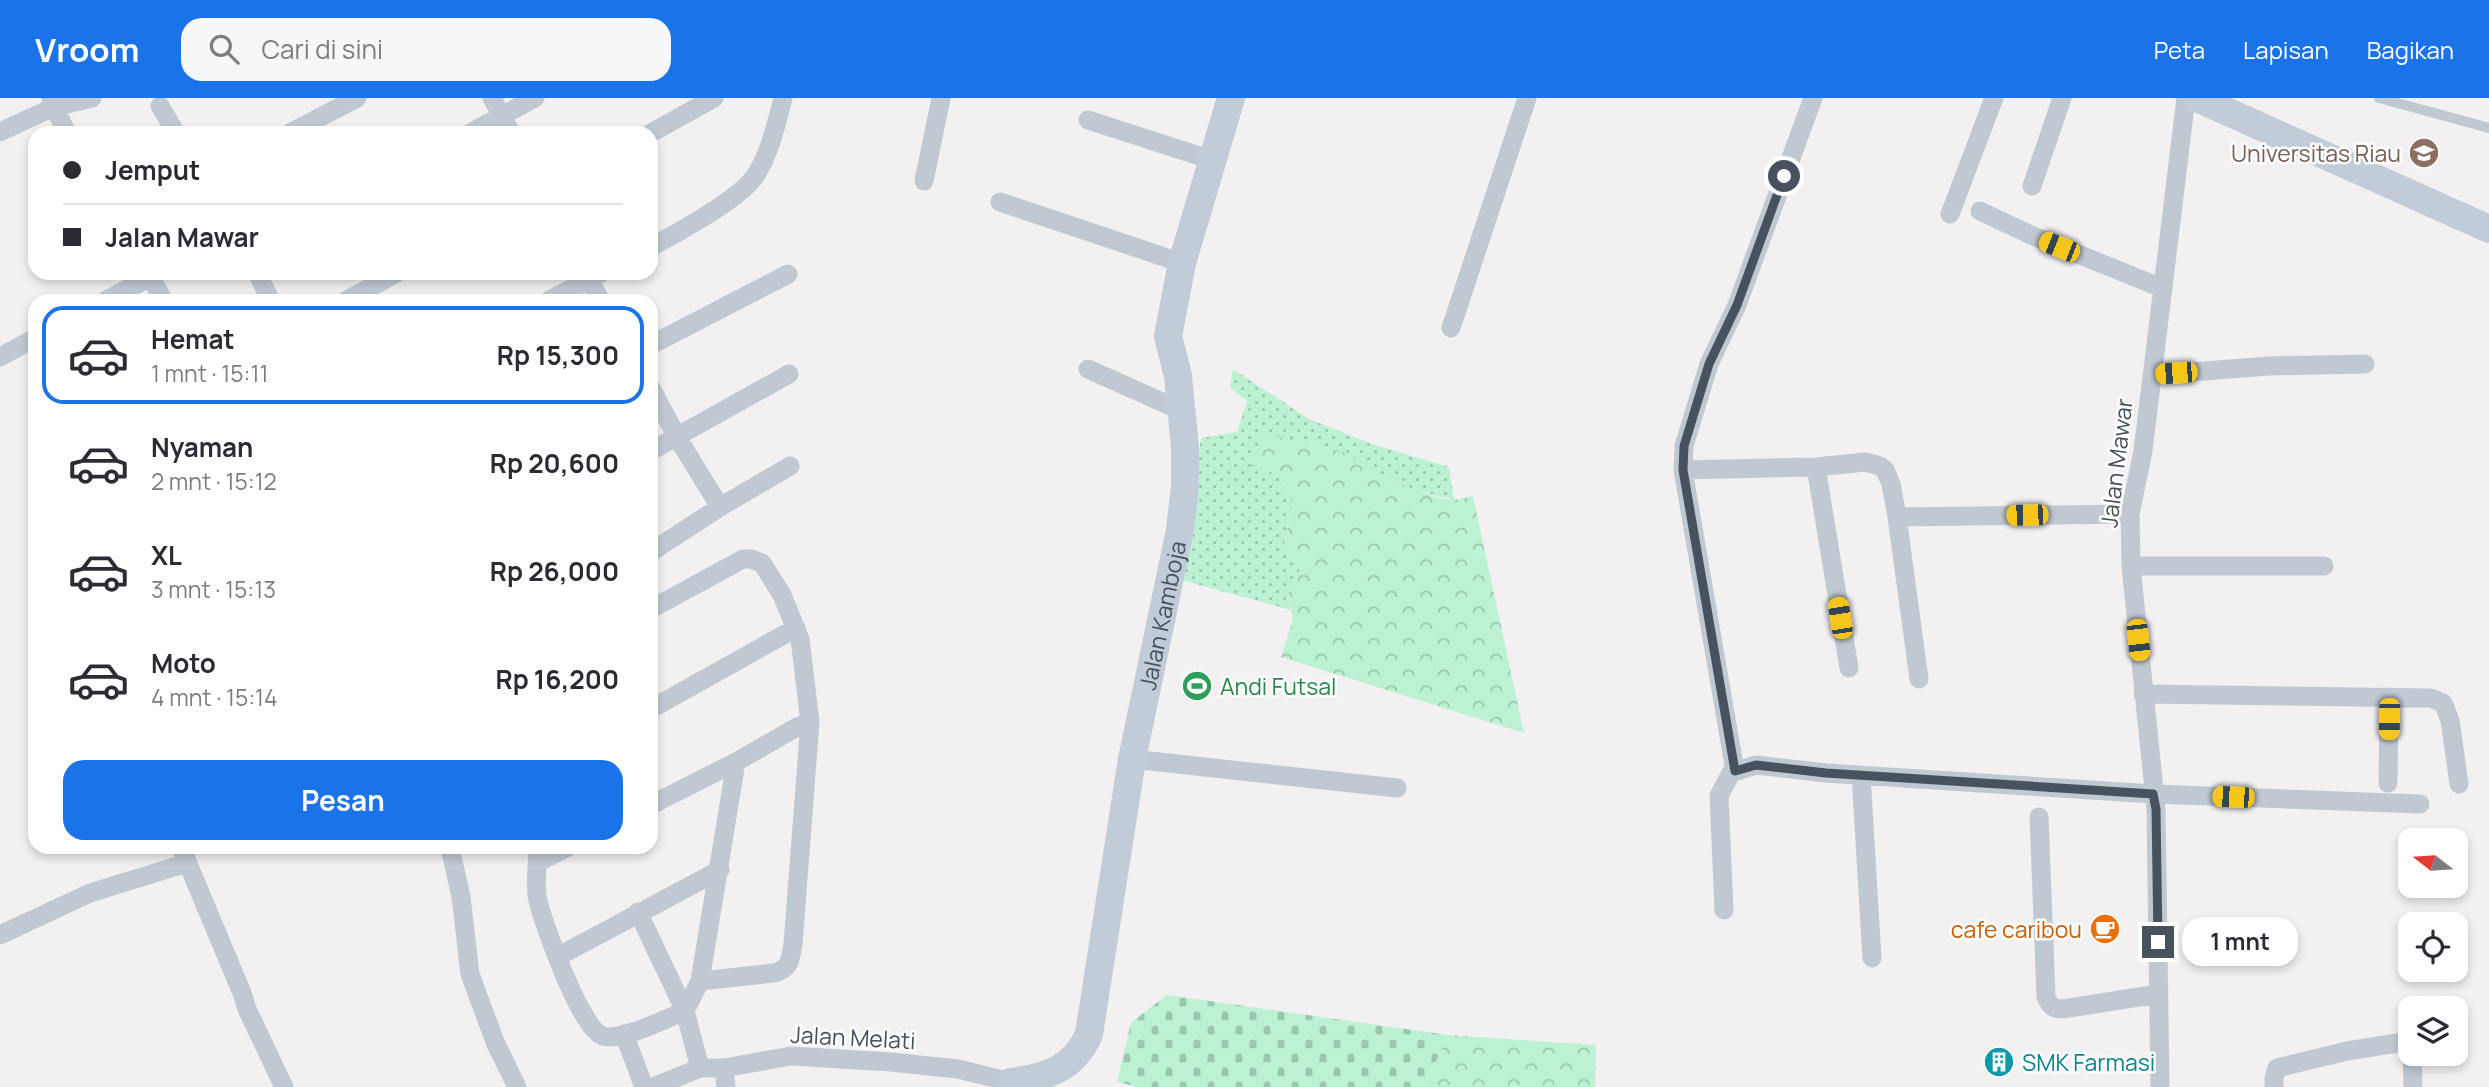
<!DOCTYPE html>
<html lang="id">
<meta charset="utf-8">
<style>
body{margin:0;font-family:Manrope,sans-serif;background:#f7f7f7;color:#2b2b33;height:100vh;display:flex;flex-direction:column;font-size:26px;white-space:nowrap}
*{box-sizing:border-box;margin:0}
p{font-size:23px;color:#7c7c81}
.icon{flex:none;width:38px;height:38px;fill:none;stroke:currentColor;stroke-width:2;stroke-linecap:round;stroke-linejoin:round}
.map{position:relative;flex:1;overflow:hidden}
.panel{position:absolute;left:28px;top:196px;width:630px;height:560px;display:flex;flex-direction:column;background:#fff;border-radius:21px;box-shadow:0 4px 10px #0003}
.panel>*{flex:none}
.guide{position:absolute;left:28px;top:28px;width:630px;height:154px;border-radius:21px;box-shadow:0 4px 10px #0003;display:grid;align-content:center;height:154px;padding:0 35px;background:#fff}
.needle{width:46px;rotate:287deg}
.controls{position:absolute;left:2398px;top:730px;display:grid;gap:14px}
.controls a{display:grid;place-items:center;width:70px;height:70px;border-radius:14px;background:#fff;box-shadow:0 4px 10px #0003;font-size:35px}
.end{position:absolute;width:32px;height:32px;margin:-16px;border:9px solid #47525e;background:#fff;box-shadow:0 0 0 4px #fff}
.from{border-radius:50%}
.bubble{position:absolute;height:49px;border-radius:21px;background:#fff;box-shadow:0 4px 10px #0003;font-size:23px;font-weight:700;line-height:49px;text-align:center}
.car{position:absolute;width:21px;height:42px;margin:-21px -10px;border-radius:9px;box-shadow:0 0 5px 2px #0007;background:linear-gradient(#f5c518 24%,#345 0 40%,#f5c518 0 76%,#345 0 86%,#f5c518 0)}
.guide b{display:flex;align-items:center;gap:24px;height:66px;font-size:26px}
.guide b+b{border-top:2px solid #e1e1e2}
.guide i{width:18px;height:18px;background:#2b2b33}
ul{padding:12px 0 0;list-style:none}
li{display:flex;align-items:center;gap:21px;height:98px;margin:0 14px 10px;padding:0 21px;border:4px solid transparent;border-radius:21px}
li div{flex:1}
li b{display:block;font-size:26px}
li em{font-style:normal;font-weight:700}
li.active{border-color:#1a73e8}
li>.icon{width:63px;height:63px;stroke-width:1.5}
.button{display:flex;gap:14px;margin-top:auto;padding:14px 35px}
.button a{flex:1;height:80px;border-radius:21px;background:#1a73e8;color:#fff;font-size:28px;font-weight:700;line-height:80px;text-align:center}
header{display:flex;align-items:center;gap:42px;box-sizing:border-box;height:98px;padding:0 35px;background:#1a73e8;color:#fff}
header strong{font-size:33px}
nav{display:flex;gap:38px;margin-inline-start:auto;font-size:24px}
.search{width:490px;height:63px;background:#f7f7f7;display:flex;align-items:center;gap:18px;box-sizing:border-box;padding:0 24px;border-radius:21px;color:#7c7c81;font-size:26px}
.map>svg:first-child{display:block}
</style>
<header>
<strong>Vroom</strong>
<div class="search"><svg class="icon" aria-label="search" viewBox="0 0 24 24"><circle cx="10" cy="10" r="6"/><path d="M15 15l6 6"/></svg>Cari di sini</div>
<nav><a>Peta</a><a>Lapisan</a><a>Bagikan</a></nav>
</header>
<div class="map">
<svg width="2489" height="989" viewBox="0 0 2489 989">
<defs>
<pattern id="grass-dots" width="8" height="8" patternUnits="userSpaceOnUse" patternTransform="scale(1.75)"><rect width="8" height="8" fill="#bdf1d4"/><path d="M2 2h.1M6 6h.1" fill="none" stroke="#9bc6af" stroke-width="1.8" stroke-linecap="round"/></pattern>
<pattern id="forest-crowns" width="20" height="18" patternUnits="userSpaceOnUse" patternTransform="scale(1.75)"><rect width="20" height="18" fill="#bdf1d4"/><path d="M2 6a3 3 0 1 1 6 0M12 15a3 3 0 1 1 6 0" fill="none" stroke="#9bc6af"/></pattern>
<pattern id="cemetery-stones" width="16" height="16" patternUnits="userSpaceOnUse" patternTransform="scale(1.75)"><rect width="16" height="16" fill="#bdf1d4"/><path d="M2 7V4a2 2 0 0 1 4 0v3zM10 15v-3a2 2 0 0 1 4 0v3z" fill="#9bc6af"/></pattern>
</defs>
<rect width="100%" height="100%" fill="#f2f0f0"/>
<path fill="url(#grass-dots)" d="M1233,271l76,50 63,25 77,23 5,33 -40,-10 -35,-16 -34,-21 -14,-2 -20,-9 -34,33 15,27 -9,50 15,7 2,15 -12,20 3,16 -110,-30 20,-142 36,-6 10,-31 -17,-13z"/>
<path fill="url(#forest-crowns)" d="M1261,338c29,1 56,7 84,17 11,4 21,14 32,19 18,11 55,26 76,28 6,0 14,-3 20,-4l51,237 -243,-76 12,-37 -5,-26 12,-20 -2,-15 -15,-6 9,-51 -15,-27 -26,-10z
M1448,937l148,10 -1,42h-171z"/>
<path fill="url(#cemetery-stones)" d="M1167,897l281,40 -24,52h-285l-22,-5 14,-59z"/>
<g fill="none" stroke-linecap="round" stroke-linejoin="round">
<path stroke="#c0c9d2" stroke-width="10" d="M2379,0l110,30"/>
<path stroke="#c0c9d2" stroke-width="19" d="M51,0l3,9 38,-9
M492,0l19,35
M160,8l16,27
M1088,22l124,40
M0,34l54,-25 13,26
M290,35l67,-35
M470,35l65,-35
M651,35l63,-35
M924,83l17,-83
M2032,88l30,-88
M1000,104l182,61
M1980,113l53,25 129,52
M1950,116l44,-116
M651,149c25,-13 84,-46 101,-67 16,-19 25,-58 31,-82
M148,175l16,28
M257,175l14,28
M585,175l16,28
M105,203l45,-24
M345,203l52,-28
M548,203l53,-28
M1451,230l76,-230
M651,247l137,-71
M0,259l35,-19
M1088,271l94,42
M2152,277l117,-9 96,-2
M651,290l26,49 43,70 70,-41
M651,353l138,-77
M1816,369l33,201
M1683,372l133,-3 49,-5 15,4 5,4 6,14 6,33 22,162
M1897,419l233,-3
M651,454l69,-45
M2131,468h193
M651,511l92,-50h8l11,4 20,32 18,44 10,83 -17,222c-3,16 -2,24 -19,29l-74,8
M2143,596l288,4 12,5 7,17 9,64
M651,611l145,-81
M1132,661l265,29
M1735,673l-52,-301 1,-24 25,-82 28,-59 76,-207
M1861,677l11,183
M2388,685l1,-86
M651,707l85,-43
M2039,719l7,180c4,9 7,12 17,12l95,-15
M181,749l61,146 5,16 37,78
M450,749l11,50 9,77 25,68 22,45
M538,749c0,17 -4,38 0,54 6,24 43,129 65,135 18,6 64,-18 82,-25l15,57
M538,764l30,-15
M1724,812l-5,-114 12,-23 25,-8 70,8 327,21 267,10
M638,814l47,99 15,-30 36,-219 61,-35 13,-5
M0,837l90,-42 97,-30
M557,859l163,-87
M624,936l20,53
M2412,956l1,33
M724,970l2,19
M653,989l47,-19h24l67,-12 100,6 67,7 53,13
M2160,989l-4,-278 -25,-243 -1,-52 13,-63 43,-353
M2274,989v-9l3,-10 70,-17 63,-10"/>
<g stroke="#c2ccd9" stroke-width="28">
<path d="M2197,0l292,131"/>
<path id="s1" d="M1012,989l-1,-5c36,-5 63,-13 78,-48l43,-275 48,-229 5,-44v-39l-7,-71 -10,-40 14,-73 49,-165"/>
</g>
</g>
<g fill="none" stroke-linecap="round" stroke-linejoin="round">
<path stroke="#47525e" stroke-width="9" d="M1784,78l-47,129 -28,59 -25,82 -1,24 52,301 21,-6 70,8 327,21 3,15 2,133"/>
</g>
<defs>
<g id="university-disc" transform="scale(1.575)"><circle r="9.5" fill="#8d6e63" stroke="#fff"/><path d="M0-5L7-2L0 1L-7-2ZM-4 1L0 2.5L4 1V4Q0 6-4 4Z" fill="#fff"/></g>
<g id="stadium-disc" transform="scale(1.575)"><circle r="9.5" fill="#2e9e5b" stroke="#fff"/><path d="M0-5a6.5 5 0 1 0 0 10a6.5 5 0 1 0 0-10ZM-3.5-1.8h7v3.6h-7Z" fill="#fff"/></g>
<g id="cafe-disc" transform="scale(1.575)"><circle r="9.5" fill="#e8710a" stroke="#fff"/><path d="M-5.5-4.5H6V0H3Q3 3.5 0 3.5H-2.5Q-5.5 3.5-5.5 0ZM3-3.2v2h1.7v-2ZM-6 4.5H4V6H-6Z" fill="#fff"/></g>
<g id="building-disc" transform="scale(1.575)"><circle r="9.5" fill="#0f9aa8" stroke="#fff"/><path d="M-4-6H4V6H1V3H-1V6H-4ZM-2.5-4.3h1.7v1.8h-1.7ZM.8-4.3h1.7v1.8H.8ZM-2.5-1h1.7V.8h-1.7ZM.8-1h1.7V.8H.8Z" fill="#fff"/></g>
</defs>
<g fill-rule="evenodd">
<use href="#university-disc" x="2424" y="55"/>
<use href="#stadium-disc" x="1197" y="588"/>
<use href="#cafe-disc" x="2105" y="831"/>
<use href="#building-disc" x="1999" y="964"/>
</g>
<g text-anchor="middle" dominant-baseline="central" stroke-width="5" stroke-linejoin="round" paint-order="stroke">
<g font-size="23" fill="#785e54" stroke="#fff" text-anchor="end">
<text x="2401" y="55">Universitas Riau</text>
</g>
<g font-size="23" fill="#47525e" stroke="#fff">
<text transform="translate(2116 365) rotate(-83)">Jalan Mawar</text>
<text stroke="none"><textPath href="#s1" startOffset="527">Jalan Kamboja</textPath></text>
<text transform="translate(853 939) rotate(3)">Jalan Melati</text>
</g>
<g font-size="23" fill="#27864d" stroke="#fff" text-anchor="start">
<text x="1220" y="588">Andi Futsal</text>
</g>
<g font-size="23" fill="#c56008" stroke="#fff" text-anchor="end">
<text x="2082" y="831">cafe caribou</text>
</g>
<g font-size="23" fill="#0d838f" stroke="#fff" text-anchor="start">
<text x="2022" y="964">SMK Farmasi</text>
</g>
</g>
</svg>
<div class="controls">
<a><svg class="needle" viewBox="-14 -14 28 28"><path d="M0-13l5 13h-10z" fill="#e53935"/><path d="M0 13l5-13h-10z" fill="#7c7c81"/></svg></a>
<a><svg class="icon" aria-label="locate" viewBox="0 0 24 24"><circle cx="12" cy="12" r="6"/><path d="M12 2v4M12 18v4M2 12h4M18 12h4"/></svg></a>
<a><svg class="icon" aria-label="layers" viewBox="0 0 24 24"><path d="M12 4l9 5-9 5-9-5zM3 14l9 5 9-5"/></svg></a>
</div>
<i class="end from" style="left:1784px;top:78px"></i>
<i class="end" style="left:2158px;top:844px"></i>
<div class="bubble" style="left:2182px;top:819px;width:116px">1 mnt</div>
<i class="car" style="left:2059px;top:149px;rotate:292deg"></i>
<i class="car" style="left:2176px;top:275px;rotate:266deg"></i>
<i class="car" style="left:2027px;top:417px;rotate:269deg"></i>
<i class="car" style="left:1840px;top:520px;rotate:351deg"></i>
<i class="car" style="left:2138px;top:542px;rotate:174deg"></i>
<i class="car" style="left:2389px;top:621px;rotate:181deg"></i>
<i class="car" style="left:2233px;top:699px;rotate:272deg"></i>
<div class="guide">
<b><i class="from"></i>Jemput</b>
<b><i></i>Jalan Mawar</b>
</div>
<section class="panel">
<ul>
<li class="active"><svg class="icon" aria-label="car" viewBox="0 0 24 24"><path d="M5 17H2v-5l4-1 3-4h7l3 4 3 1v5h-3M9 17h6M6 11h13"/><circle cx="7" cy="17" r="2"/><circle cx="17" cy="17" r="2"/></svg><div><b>Hemat</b><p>1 mnt · 15:11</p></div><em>Rp 15,300</em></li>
<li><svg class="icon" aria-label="car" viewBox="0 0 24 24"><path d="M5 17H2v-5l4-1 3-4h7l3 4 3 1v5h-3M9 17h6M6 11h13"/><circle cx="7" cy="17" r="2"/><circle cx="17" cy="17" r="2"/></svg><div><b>Nyaman</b><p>2 mnt · 15:12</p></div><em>Rp 20,600</em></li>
<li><svg class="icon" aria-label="car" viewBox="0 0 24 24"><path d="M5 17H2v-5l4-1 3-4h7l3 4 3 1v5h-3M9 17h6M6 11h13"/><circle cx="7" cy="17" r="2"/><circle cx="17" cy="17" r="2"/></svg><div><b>XL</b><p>3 mnt · 15:13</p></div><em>Rp 26,000</em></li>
<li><svg class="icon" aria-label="car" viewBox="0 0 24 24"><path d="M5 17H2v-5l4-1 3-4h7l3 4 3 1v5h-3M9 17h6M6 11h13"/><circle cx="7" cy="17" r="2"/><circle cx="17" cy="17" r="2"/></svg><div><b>Moto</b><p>4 mnt · 15:14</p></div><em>Rp 16,200</em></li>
</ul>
<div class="button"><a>Pesan</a></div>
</section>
</div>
